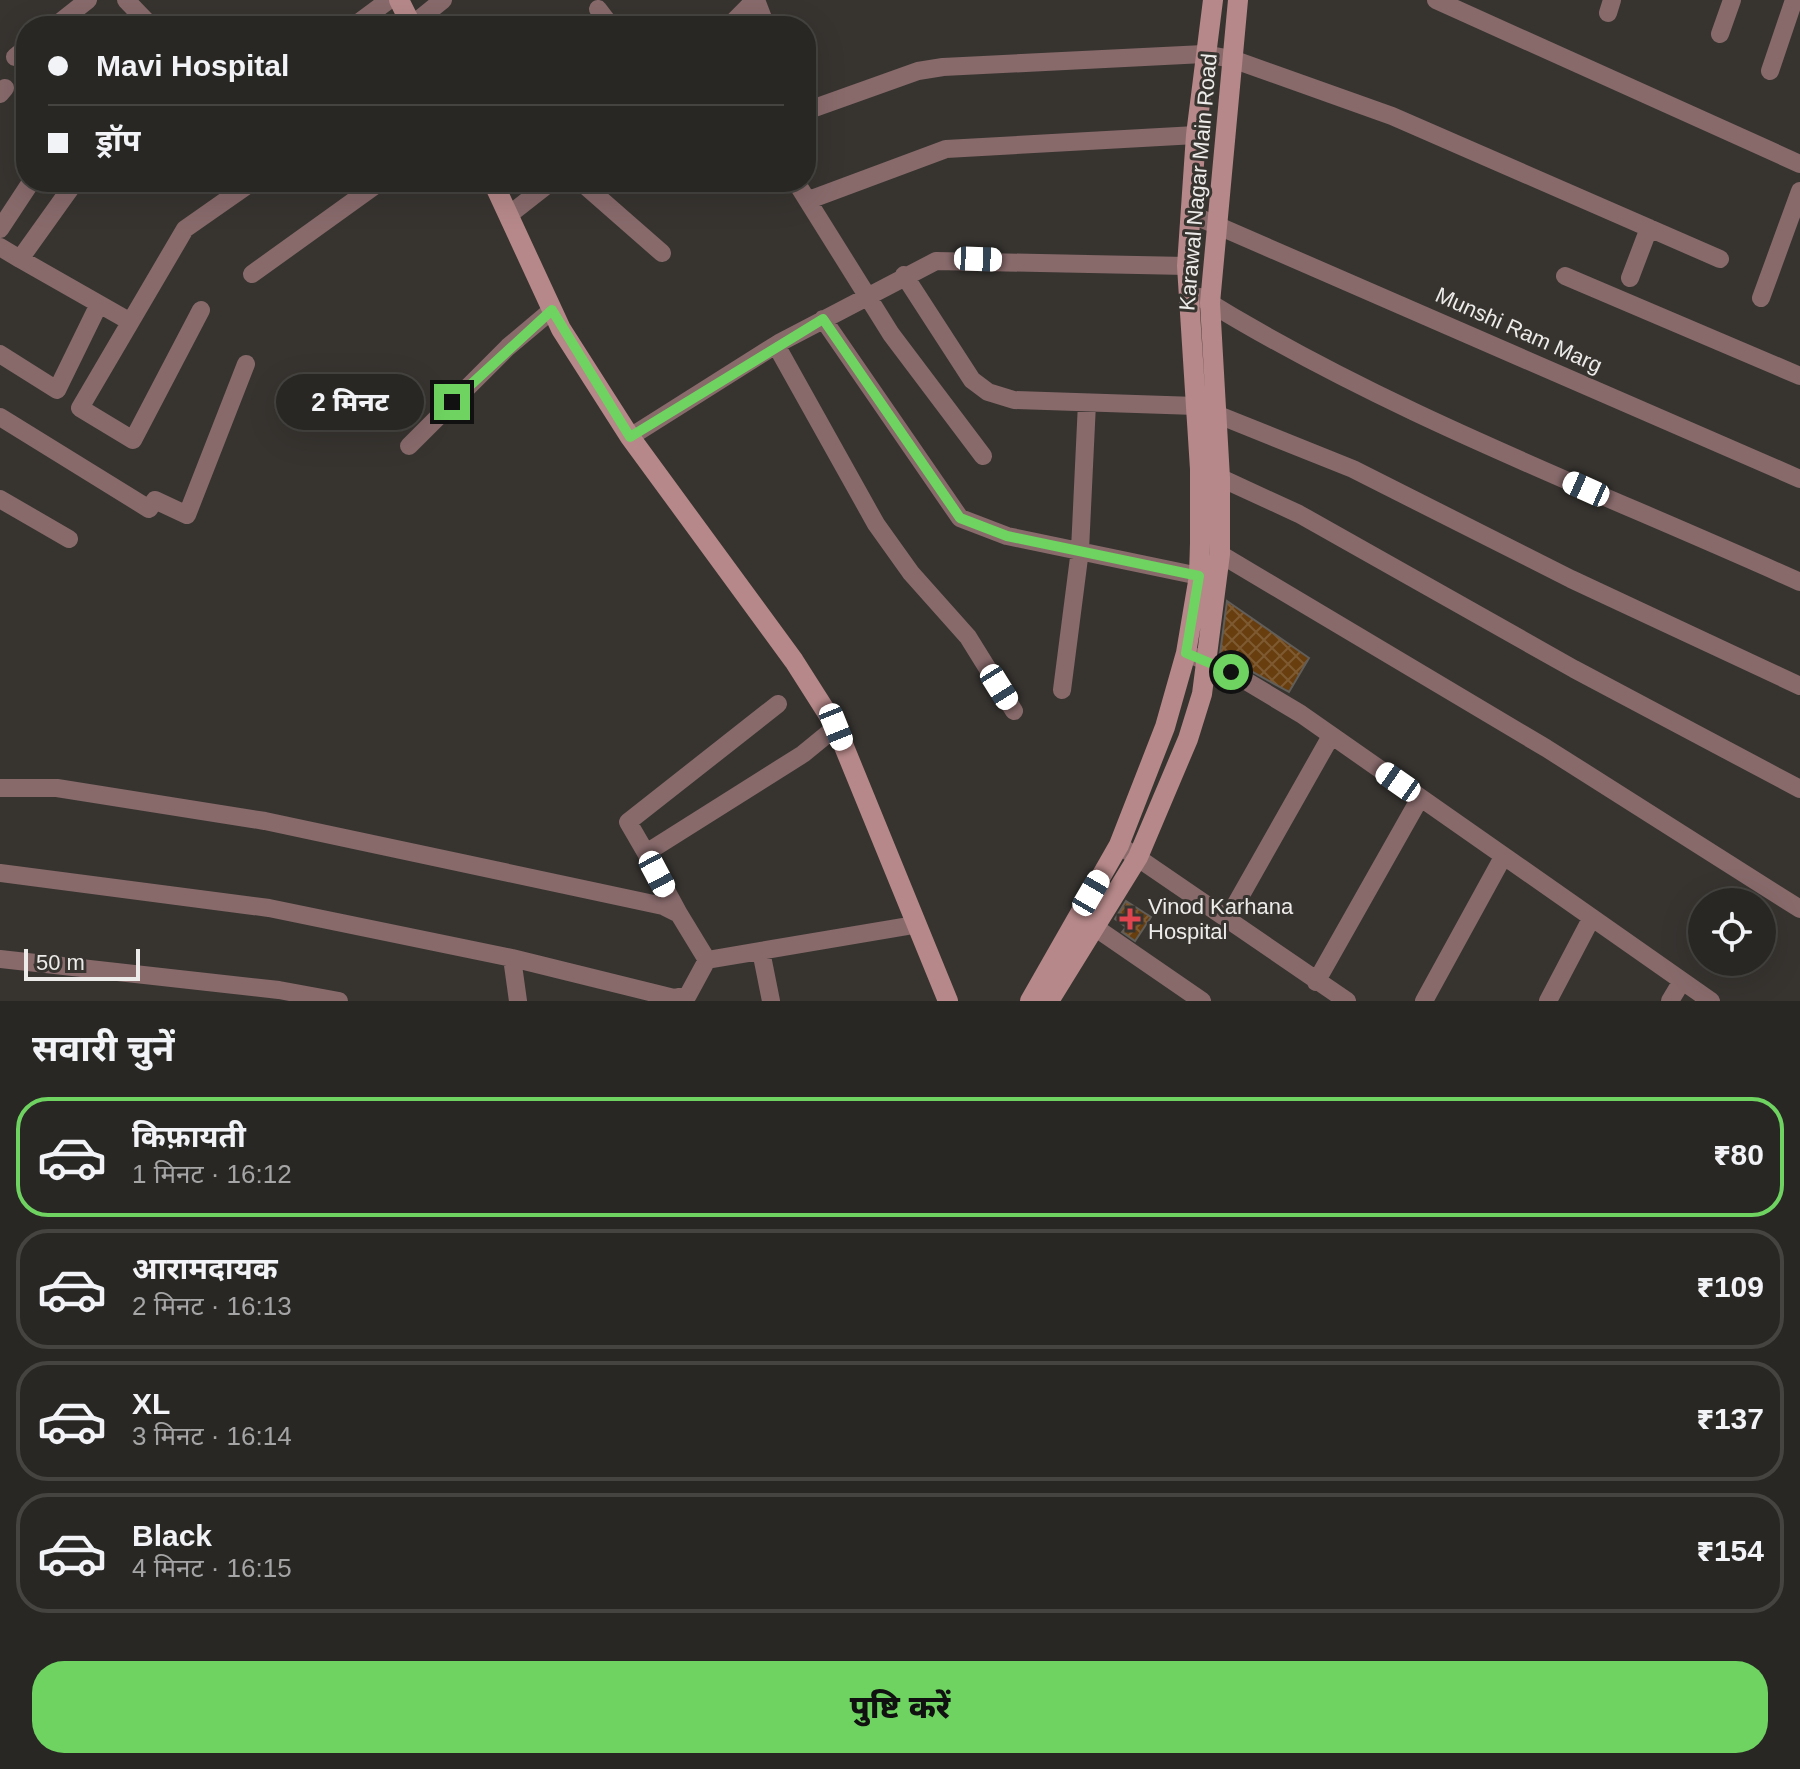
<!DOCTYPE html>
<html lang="hi">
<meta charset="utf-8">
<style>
body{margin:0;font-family:Helvetica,"Noto Sans Devanagari",sans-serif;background:#312f2c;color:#f1f3f6;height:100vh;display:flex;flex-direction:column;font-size:30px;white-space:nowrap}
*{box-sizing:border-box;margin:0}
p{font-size:26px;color:#a5a5a6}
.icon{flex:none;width:44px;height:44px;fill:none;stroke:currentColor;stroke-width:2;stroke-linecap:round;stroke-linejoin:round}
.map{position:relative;height:1001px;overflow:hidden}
.panel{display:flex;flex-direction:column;background:#292724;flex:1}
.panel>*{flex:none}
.banner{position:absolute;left:16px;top:16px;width:800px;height:176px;border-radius:32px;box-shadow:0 8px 32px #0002,0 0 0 2px #454441;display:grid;align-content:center;height:176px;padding:0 32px;background:#292724}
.fabs{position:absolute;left:1688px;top:888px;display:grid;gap:16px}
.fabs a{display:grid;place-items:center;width:88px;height:88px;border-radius:50%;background:#292724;box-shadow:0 8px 32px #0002,0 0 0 2px #454441;font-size:40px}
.scale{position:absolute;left:24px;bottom:20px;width:116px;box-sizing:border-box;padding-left:8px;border:4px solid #edebe9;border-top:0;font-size:22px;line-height:28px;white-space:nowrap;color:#edebe9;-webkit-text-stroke:6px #373430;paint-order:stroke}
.end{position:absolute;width:36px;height:36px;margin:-18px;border:10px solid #6ed360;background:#111;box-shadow:0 0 0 4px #111}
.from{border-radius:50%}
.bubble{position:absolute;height:56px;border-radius:28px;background:#292724;box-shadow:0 8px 32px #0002,0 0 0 2px #454441;font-size:26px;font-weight:800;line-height:56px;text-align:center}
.car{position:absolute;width:24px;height:48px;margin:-24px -12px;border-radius:10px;box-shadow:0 0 6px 2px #0007;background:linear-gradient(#fff 24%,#345 0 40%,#fff 0 76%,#345 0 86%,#fff 0)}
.banner b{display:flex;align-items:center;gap:28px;height:76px;font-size:30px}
.banner b+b{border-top:2px solid #454441}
.banner i{width:20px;height:20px;background:#f1f3f6}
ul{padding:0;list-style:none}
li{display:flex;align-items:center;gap:24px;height:120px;margin:0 16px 12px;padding:0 16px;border:4px solid #454441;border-radius:32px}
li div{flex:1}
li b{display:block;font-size:30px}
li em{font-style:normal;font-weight:800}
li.on{border-color:#6ed360}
li>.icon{width:72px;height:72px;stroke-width:1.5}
h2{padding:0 32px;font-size:36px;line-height:96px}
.action{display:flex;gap:16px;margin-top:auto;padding:16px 32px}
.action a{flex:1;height:92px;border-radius:32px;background:#6ed360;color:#111;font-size:32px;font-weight:800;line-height:92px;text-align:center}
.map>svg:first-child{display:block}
</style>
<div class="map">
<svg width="1800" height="1001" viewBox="0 0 1800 1001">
<defs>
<pattern id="building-cross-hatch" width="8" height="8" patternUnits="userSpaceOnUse" patternTransform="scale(2)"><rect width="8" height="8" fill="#683e0f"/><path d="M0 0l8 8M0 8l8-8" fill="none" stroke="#7e5a32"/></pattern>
</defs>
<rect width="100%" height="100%" fill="#373430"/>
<path fill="url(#building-cross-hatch)" stroke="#615d59" stroke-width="2" d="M1227,601l82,57 -20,34 -69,-38z
M1126,901l25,16 -16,24 -13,-9 4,-5 -11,-8z"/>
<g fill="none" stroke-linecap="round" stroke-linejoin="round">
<path stroke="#886a6b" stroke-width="18" d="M126,0l25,26
M756,0l10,26
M1436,0l364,164
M598,9l13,17
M1608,13l4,-13
M412,25l31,-25
M55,26l33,-26
M354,26l35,-26
M729,26l26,-26
M1720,34l12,-34
M15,57l11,-9
M1770,71l24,-71
M0,94l5,-6
M806,111l112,-40 25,-4 261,-13 28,5 160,57 328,143
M581,182l81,71
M796,182l95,152 92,122
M144,183l2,-1
M809,200l137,-51 250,-14
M509,215l42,-33
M1193,215l607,264
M0,229l31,-47
M0,247l20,12 55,-77
M20,259l109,62
M252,274l128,-92
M904,275l68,105 16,12 26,8 182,6 157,63 218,110 229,107
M1565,276l235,100
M1630,278l19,-50
M1200,297c189,117 399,194 600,285
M1761,298l39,-107
M201,310l-68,130 -53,-32 105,-179 67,-47
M823,319l137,199 47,18 192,40
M776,345l100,179 35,49 57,64 46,74
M0,354l57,36 42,-86
M0,417l149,92 6,-9 32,15 59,-151
M630,437l149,-94 157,-82 251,5
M409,446l99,-99 44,-37
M1210,473l89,41 275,155 226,120
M0,499l69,40
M1207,552l13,2 326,194 254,161
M1196,657l35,15 70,42 410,287
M1062,690l18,-140 7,-147
M0,788h57l208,33 398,85 16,8 28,46
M1119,845l228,156
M646,853l-18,-31 150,-118
M0,873l269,35 243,50 162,40 14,-3 19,-35 207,-35
M679,914l-33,-61 157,-99 33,-27
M1228,918l103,-182
M1093,926l109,75
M761,951l10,50
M512,958l6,43
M0,959l279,31 60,11
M1316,982l104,-184
M1424,1001l79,-144
M1548,1001l43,-82
M1670,1001l12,-20"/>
<path stroke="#b68889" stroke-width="20" d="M399,0l13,26
M493,182l68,147 69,108 164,224 42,66 112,274
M1030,1001l89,-156 46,-118 21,-74 13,-77 1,-33v-74l-13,-203 9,-131 17,-135
M1049,1001l89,-144 50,-118 14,-45 18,-140v-76l-10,-175 28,-303"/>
</g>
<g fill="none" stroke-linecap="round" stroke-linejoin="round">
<path stroke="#6ed360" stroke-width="10" d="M452,402l100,-92 78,127 193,-118 137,199 47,18 192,40 -13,77 45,19"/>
</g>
<path fill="#e0444e" stroke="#373430" stroke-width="3" d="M1126 907h8v8h8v8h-8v8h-8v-8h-8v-8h8z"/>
<g text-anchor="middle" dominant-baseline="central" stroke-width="6" stroke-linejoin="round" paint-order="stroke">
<g font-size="22" fill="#edebe9" stroke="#373430">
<text transform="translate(1198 182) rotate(-85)">Karawal Nagar Main Road</text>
<text transform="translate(1519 330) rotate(24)">Munshi Ram Marg</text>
</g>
<g font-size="22" fill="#edebe9" stroke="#373430" text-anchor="start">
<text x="1148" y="906">Vinod Karhana<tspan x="1148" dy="25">Hospital</tspan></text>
</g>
</g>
</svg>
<div class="fabs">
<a><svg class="icon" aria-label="locate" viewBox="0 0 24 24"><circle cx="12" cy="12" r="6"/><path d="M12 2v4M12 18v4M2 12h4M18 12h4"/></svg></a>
</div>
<div class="scale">50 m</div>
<i class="end from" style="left:1231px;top:672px"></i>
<i class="end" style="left:452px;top:402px"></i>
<div class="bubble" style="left:276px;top:374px;width:148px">2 मिनट</div>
<i class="car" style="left:978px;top:259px;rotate:92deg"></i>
<i class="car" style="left:1586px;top:489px;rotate:294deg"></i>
<i class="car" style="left:999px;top:687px;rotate:148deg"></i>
<i class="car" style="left:836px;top:727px;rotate:158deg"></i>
<i class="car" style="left:1398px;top:782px;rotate:305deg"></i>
<i class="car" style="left:657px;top:874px;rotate:152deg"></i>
<i class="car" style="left:1091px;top:893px;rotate:30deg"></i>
<div class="banner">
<b><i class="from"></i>Mavi Hospital</b>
<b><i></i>ड्रॉप</b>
</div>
</div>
<section class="panel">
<h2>सवारी चुनें</h2>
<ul>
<li class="on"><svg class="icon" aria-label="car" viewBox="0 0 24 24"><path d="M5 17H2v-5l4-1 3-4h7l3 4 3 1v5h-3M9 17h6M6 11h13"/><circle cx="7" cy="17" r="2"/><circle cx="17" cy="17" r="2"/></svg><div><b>किफ़ायती</b><p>1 मिनट · 16:12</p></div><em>₹80</em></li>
<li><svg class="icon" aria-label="car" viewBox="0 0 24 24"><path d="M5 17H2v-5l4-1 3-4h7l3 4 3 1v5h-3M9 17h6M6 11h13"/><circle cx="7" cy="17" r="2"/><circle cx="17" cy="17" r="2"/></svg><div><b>आरामदायक</b><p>2 मिनट · 16:13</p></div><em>₹109</em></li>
<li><svg class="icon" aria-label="car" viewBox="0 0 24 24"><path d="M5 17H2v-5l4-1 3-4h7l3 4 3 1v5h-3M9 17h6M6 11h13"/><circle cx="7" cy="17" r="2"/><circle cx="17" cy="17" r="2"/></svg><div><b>XL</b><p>3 मिनट · 16:14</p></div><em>₹137</em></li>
<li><svg class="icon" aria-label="car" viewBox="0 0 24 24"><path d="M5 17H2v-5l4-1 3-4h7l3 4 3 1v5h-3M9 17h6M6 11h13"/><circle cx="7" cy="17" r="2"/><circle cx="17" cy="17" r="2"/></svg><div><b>Black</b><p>4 मिनट · 16:15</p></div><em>₹154</em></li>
</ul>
<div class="action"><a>पुष्टि करें</a></div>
</section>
